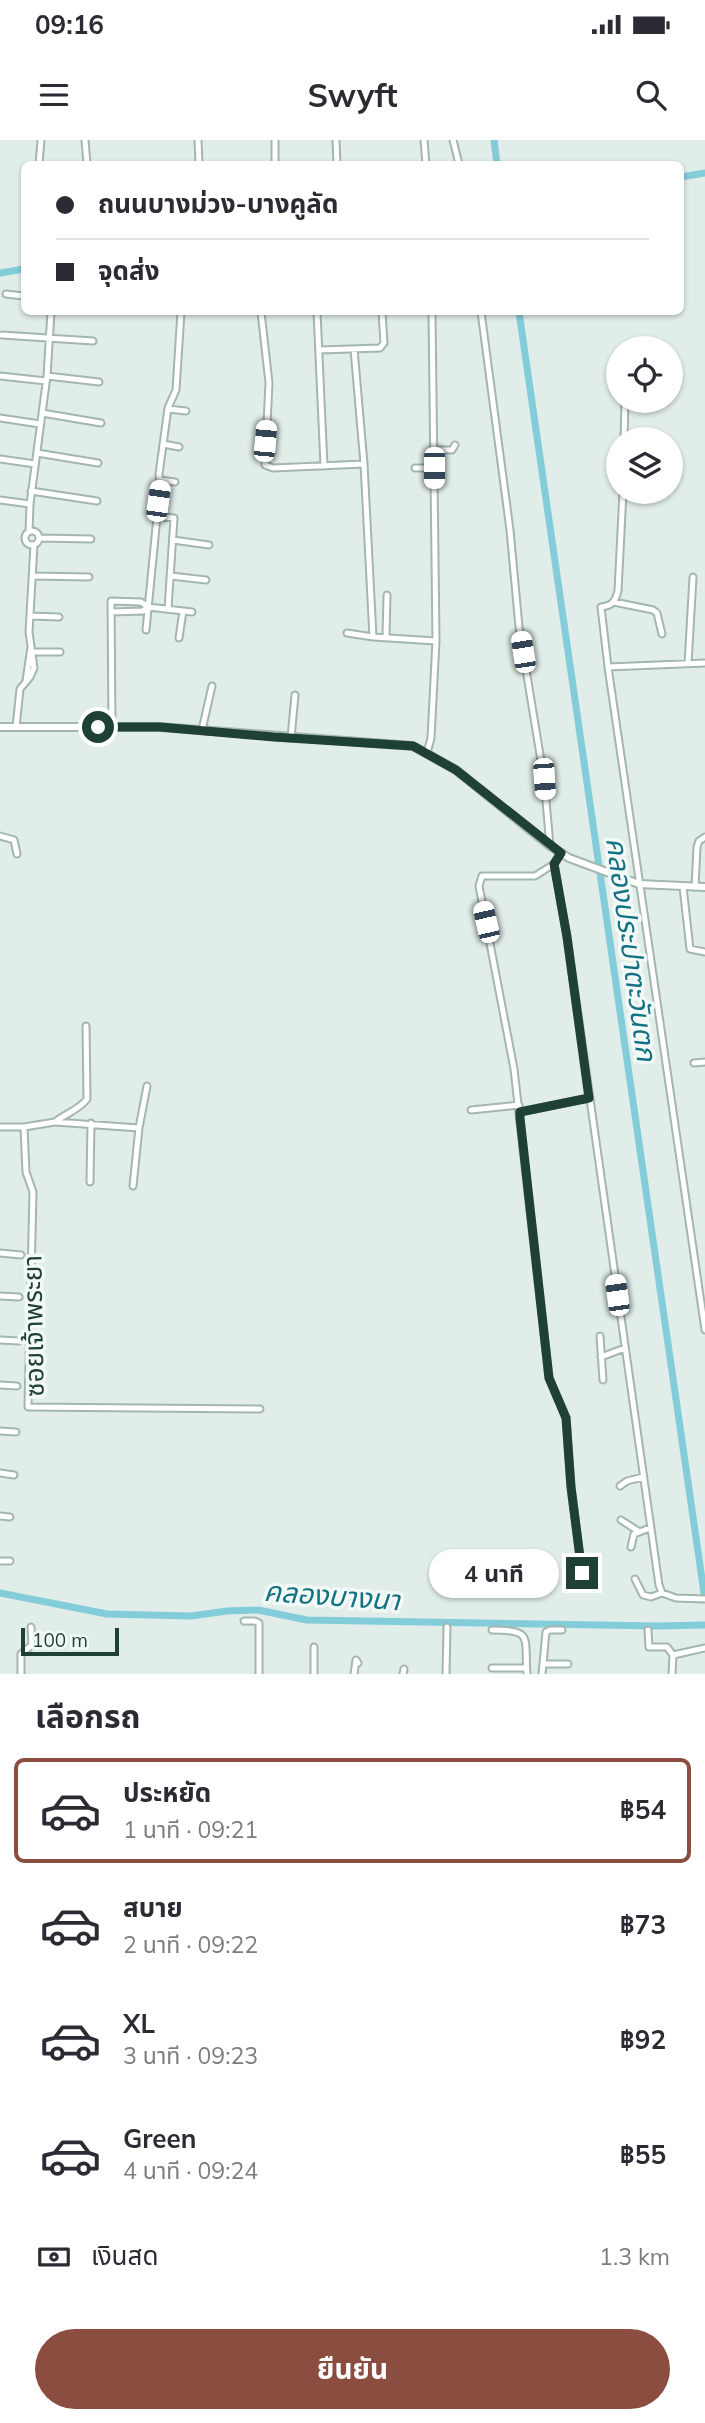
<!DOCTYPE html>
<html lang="th">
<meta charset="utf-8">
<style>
body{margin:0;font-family:Mulish,"Noto Sans Thai",sans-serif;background:#f2f2f3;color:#2b2b33;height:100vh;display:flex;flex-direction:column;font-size:26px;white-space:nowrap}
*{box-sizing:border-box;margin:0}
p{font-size:23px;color:#7c7c81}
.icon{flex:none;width:38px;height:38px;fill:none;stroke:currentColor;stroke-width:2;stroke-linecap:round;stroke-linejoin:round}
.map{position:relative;height:1534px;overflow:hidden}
.details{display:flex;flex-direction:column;background:#fff;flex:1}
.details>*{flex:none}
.hud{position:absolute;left:21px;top:21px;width:663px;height:154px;border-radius:10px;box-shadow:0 2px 5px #0004;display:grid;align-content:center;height:154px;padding:0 35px;background:#fff}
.controls{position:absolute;left:606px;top:196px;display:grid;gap:14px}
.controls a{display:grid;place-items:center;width:77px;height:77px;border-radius:50%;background:#fff;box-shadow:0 2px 5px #0004;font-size:35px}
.scale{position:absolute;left:21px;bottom:18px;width:98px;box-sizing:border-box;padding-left:7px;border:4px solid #1f4037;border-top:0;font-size:19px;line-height:24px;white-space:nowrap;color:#1f4037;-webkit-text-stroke:5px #f2f9f6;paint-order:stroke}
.end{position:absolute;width:32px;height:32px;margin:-16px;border:9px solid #1f4037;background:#fff;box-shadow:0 0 0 4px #fff}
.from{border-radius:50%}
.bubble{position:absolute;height:49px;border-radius:24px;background:#fff;box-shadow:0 2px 5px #0004;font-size:23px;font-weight:700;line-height:49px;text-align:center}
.car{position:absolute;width:21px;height:42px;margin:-21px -10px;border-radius:9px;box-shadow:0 0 5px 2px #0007;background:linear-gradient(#fff 24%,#345 0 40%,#fff 0 76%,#345 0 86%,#fff 0)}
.hud b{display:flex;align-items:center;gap:24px;height:66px;font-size:26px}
.hud b+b{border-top:2px solid #e1e1e2}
.hud i{width:18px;height:18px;background:#2b2b33}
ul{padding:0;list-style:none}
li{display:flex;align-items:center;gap:21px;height:105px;margin:0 14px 10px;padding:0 21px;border:4px solid transparent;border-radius:10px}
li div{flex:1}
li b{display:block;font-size:26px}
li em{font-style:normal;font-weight:700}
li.selected{border-color:#8a4d3f}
li>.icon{width:63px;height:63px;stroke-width:1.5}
h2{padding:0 35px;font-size:32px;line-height:84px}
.pay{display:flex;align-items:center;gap:18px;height:77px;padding:0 35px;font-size:26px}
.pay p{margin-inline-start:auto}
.button{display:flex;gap:14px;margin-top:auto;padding:14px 35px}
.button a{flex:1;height:80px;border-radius:42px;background:#8a4d3f;color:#fff;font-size:28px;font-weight:700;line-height:80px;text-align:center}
.status{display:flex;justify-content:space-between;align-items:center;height:49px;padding:0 35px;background:#fff;direction:ltr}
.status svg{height:19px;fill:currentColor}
header{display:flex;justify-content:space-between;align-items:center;height:91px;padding:0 35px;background:#fff;font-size:32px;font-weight:700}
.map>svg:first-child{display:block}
</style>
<div class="status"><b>09:16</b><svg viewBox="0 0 49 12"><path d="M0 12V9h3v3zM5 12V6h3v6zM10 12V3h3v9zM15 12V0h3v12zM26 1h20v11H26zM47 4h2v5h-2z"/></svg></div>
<header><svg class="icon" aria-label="menu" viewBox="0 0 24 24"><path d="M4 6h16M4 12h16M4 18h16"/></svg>Swyft<svg class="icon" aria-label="search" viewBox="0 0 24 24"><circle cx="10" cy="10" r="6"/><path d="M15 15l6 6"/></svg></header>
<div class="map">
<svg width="705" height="1534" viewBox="0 0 705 1534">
<rect width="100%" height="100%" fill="#e1ede8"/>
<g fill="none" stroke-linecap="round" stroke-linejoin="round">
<path stroke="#83ccd9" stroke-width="7" d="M494,0l3,24
M681,37l24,-4
M0,133l24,-4
M519,172l185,1281
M0,1453l107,21 84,2 36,-5 31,-1 49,10 351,6 47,-1"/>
<g stroke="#a3b6af" stroke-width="9">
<path id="minor" d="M85,0l2,24
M198,0l1,24
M275,0v24
M336,0l1,24
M424,0l2,24
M453,0l6,24
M39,24l2,-24
M6,154l18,2
M261,172l8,71 -4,82 8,3 91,-4
M317,172l7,154
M481,172l29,218 9,97 25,152 6,67
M2,195l91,6
M354,209l10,115 9,173
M319,210l61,-2 4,-5 -2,-31
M0,236l46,5
M47,236l52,6
M168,269l18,2
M42,273l59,10
M0,278l40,6
M624,299l1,-38
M163,304l16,3
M434,310h18l3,-5
M37,313l61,10
M0,319l35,5
M415,328h19
M160,340l15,2
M31,351l66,10
M0,360l30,4
M156,376l18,2 -6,91
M25 398a7 7 0 1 1 14 0a7 7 0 1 1-14 0Z
M29,392l1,-28 17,-128 4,-64
M39,398l52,1
M173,400l36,5
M33,436l56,1
M171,436l35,4
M614,462l39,8 4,3 5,21
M148,467l44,5
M111,472l32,-1 5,-4 -7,-5 -30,-1c0,42 1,84 1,126
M31,476l28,1
M146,490l14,-144 -1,-12 9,-66 8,-18 5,-78
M347,493l26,4 63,4
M386,497l1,-42
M179,498l4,-27
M32,512h28
M705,523l-97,4 97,663
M688,524l5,-87
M608,527l-7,-60c11,-1 14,-5 17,-16l5,-99
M26,541l5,-34
M16,587l4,-38 10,-12 4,-9 -5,-36 5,-87
M202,590l10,-44
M291,598l4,-43
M427,613l4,-15 5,-97 -4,-329
M0,696l14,4 3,14
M561,713l-7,11 13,73 92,648 3,8 14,5 29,1
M554,724l-19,12h-53l-3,10 35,183 35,309 17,39 5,70 11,86
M683,747l7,62 15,3
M695,747l2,-40 2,-6 6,-4
M694,923l11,-1
M471,970l48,-5
M520,972l69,-14
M55,982c10,-8 25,-13 32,-23l-1,-73
M0,987h24l2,45 7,20 -5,215 232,2
M24,987l31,-5 84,6 -6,58
M139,988l8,-42
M90,1042l1,-59
M0,1113l21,2
M0,1156l19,1
M600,1196l3,44
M0,1200l19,1
M601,1217l24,-9
M0,1245l17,1
M0,1291l16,1
M0,1333l14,2
M620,1346l7,-5 16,-4
M0,1376l10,1
M621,1380l17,11
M631,1407l3,-13 16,-6
M0,1421h10
M635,1439l8,16 8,2 11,-4
M244,1481h11l4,2v51
M492,1490c42,0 32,7 35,44
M648,1490l1,17h18l6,8
M543,1524h25
M492,1528h34
M21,1534v-20l11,-9 -1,-18
M314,1534v-27
M354,1534l2,-14 2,3
M403,1534l1,-5
M446,1534l1,-47
M542,1534l4,-42 4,-2h12
M672,1534l1,-19 32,-7"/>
</g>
<g stroke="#a3b6af" stroke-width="10">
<path id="tertiary" d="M0,587h160l253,19 43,24 94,76 19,12 70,26 66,3"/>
</g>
<use href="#minor" stroke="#fff" stroke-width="5"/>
<use href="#tertiary" stroke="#fff" stroke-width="6"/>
</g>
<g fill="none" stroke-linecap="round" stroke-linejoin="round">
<path stroke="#1f4037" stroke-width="9" d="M98,587h62l114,10 139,9 43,24 105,83 -7,11 13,73 22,161 -69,14v6l29,260 17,40 5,69 11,86"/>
</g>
<g text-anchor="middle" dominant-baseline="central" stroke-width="7" stroke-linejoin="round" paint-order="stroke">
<g font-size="26" fill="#1f4037" stroke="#f2f9f6">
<text transform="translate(33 1186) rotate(-91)">ซอยเจ้าพระยา</text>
</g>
<g font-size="28" font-style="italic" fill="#127283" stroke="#f2f9f6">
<text transform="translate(632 809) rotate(82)">คลองประปาตะวันตก</text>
<text transform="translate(332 1455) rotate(4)">คลองบางนา</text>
</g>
</g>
</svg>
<div class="controls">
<a><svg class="icon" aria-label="locate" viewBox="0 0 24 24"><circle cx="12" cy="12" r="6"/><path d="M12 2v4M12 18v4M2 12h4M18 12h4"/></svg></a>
<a><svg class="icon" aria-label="layers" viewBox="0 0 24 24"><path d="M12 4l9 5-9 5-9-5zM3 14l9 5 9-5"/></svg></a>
</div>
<div class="scale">100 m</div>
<i class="end from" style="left:98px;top:587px"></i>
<i class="end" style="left:582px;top:1433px"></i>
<div class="bubble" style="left:429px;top:1409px;width:130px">4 นาที</div>
<i class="car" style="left:265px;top:301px;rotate:5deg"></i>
<i class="car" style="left:434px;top:328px;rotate:180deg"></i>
<i class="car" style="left:158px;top:361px;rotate:8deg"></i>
<i class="car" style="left:523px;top:512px;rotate:351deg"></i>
<i class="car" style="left:544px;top:639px;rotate:176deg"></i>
<i class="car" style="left:486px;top:782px;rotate:347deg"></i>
<i class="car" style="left:617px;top:1155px;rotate:352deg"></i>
<div class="hud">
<b><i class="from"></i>ถนนบางม่วง-บางคูลัด</b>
<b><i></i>จุดส่ง</b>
</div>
</div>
<section class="details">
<h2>เลือกรถ</h2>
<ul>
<li class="selected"><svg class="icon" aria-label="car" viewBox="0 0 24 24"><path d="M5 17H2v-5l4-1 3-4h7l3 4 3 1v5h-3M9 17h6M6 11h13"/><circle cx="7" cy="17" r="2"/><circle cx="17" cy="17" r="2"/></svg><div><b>ประหยัด</b><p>1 นาที · 09:21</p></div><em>฿54</em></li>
<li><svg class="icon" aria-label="car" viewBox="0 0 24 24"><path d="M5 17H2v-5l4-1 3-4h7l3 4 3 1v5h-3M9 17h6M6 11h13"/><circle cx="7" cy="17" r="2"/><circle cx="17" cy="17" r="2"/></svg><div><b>สบาย</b><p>2 นาที · 09:22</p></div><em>฿73</em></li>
<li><svg class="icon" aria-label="car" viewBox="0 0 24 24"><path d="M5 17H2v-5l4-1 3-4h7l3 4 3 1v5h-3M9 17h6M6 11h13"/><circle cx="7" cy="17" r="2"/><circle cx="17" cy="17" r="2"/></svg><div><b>XL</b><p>3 นาที · 09:23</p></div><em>฿92</em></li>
<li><svg class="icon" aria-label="car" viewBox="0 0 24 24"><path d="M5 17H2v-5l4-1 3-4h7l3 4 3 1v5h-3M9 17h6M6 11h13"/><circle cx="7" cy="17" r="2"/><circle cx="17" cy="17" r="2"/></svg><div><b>Green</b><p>4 นาที · 09:24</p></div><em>฿55</em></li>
</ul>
<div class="pay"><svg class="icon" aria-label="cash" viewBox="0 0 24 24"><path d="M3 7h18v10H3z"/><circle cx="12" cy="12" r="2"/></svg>เงินสด<p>1.3 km</p></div>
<div class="button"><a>ยืนยัน</a></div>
</section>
